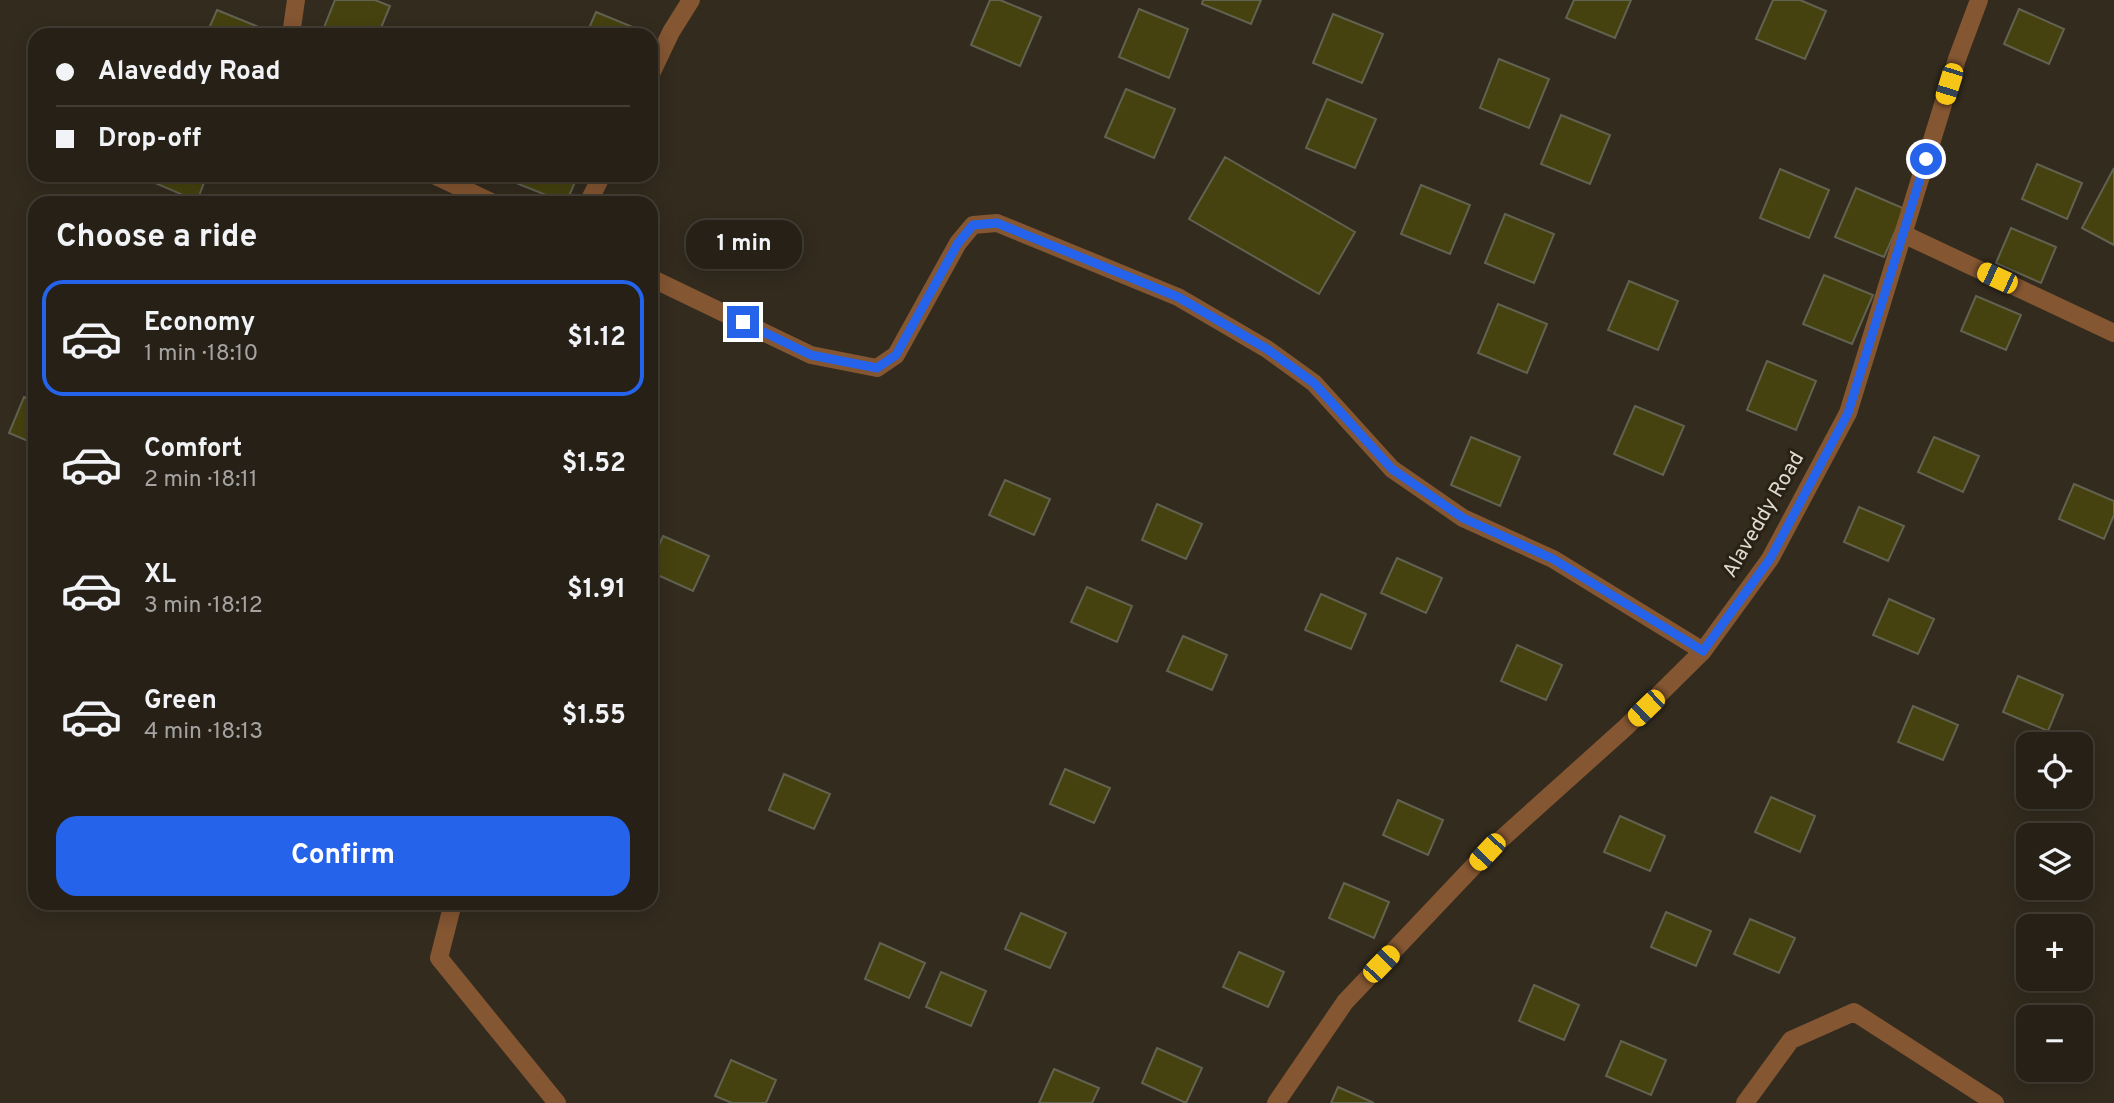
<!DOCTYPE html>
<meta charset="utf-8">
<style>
body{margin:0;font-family:Overpass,sans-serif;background:#322d23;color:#f1f3f6;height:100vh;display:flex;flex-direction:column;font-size:26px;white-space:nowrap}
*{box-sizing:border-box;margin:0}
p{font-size:23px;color:#a4a3a1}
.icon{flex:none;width:38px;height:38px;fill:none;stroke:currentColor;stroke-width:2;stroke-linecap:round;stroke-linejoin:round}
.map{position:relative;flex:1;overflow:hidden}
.side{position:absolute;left:28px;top:196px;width:630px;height:714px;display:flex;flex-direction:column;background:#262016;border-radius:21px;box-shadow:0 4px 18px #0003,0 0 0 2px #423e35}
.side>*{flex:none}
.hud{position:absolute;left:28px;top:28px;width:630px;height:154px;border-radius:21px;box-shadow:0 4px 18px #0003,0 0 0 2px #423e35;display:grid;align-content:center;height:154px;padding:0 28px;background:#262016}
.tools{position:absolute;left:2016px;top:732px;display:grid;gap:14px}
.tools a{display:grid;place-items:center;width:77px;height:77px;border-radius:14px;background:#262016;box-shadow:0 4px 18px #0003,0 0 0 2px #423e35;font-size:35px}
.end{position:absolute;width:32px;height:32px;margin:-16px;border:9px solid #2563eb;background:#fff;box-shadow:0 0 0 4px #fff}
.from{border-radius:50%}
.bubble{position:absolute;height:49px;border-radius:21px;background:#262016;box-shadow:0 4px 18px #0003,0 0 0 2px #423e35;font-size:23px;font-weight:700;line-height:49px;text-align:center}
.car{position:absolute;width:21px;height:42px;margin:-21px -10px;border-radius:9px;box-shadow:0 0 5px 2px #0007;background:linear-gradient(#f5c518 24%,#345 0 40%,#f5c518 0 76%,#345 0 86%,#f5c518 0)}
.hud b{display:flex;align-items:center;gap:24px;height:66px;font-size:26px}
.hud b+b{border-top:2px solid #423e35}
.hud i{width:18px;height:18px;background:#f1f3f6}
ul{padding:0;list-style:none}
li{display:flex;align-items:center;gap:21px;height:116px;margin:0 14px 10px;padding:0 14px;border:4px solid transparent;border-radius:21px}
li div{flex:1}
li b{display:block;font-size:26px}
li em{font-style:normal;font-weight:700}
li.on{border-color:#2563eb}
li>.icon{width:63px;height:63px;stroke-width:1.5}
h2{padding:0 28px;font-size:32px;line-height:84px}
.button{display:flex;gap:14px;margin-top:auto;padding:14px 28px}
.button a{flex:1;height:80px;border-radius:21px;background:#2563eb;color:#fff;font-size:28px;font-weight:700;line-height:80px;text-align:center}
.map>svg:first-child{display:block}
</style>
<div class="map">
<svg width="2114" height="1103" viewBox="0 0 2114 1103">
<rect width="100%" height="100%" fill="#332b1e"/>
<path fill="#46420f" stroke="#626251" stroke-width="2" d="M335,0h40l15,6 -12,29h-57z
M990,0h10l41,17 -21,49 -49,-21z
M1203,0h58l-10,24 -49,-20z
M1574,0h57l-16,38 -49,-20z
M1773,0h27l26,11 -21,48 -49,-20z
M1139,9l49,20 -19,49 -50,-21z
M2019,9l45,20 -15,35 -45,-20z
M217,10l49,20 -2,5h-58z
M596,12l49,20 -1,3h-58z
M1333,14l50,20 -21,49 -49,-20z
M1499,59l50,20 -20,49 -49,-20z
M1126,89l49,20 -21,49 -49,-21z
M1327,99l49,20 -21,49 -49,-20z
M1561,115l49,20 -20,49 -49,-20z
M1225,157l130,75 -36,62 -130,-75z
M2037,164l45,19 -15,36 -45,-20z
M2114,168v77l-32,-17z
M1780,169l49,21 -20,48 -49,-20z
M150,175h57l-10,26 -49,-21z
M520,175h58l-12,28 -50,-20z
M1421,185l49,20 -20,49 -49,-20z
M1856,188l49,21 -21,48 -49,-20z
M1505,214l49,20 -20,49 -49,-20z
M2011,228l45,19 -15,36 -45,-20z
M1824,275l49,20 -21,49 -49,-20z
M1629,281l49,20 -20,49 -50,-20z
M1976,296l45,19 -15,35 -45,-19z
M1498,304l49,20 -20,49 -49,-20z
M1767,361l49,20 -20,49 -49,-20z
M24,397l11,5v42l-26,-11z
M1635,406l49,20 -21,49 -49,-21z
M1471,437l49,20 -20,49 -49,-21z
M1934,437l45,19 -16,36 -45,-20z
M1005,480l45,19 -16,36 -45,-20z
M2074,484l40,17v14l-10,24 -45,-20z
M1157,504l45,20 -16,35 -44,-19z
M1859,507l45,19 -16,35 -44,-19z
M663,536l46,20 -16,35 -42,-19v-8z
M1397,558l45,20 -16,35 -45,-20z
M1087,587l45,19 -15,36 -46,-20z
M1321,594l45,20 -15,35 -46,-19z
M1889,599l45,20 -16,35 -45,-19z
M1183,636l44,19 -15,35 -45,-19z
M1517,645l45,20 -16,35 -45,-19z
M2018,676l45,19 -15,36 -45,-19z
M1913,706l45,19 -15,35 -45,-18z
M1065,769l45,19 -16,35 -44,-19z
M784,774l46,20 -16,35 -45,-19z
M1771,797l44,19 -15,36 -45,-20z
M1398,800l45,20 -15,35 -45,-20z
M1620,816l45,20 -15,35 -46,-19z
M1344,883l45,19 -15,36 -45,-20z
M1666,912l45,19 -15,35 -45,-19z
M1021,913l45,20 -16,35 -45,-19z
M1750,919l45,19 -16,35 -45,-19z
M880,943l45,20 -16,35 -44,-19z
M1239,952l45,20 -16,35 -45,-20z
M941,972l45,19 -15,35 -45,-19z
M1534,985l45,20 -15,35 -45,-19z
M1621,1041l45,19 -15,35 -45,-19z
M1157,1048l45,20 -16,35 -44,-20z
M731,1060l45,20 -10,23h-34l-17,-7z
M1054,1069l45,19 -7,15h-53z
M1338,1087l36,16h-43z"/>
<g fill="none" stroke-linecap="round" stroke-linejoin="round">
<path stroke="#845632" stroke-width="18" d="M291,35l5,-35
M651,74l20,-42 20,-32
M434,175l59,28
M588,203l14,-28
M1903,234l211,99
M651,278l160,77 66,13 19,-13 62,-112 15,-18 24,-2 181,74 89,52 47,34 78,86 71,49 90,41 150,92
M453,903l-14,55 118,145
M1276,1103l69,-101 142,-150 139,-125 77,-76 67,-92 78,-146 109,-354 22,-59
M1745,1103l46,-63 63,-28 141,91"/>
</g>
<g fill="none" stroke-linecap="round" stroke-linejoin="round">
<path stroke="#2563eb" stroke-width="9" d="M743,322l68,33 66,13 19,-13 62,-112 15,-18 24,-2 181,74 89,52 47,34 78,86 71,49 90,41 150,92 67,-92 78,-146 78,-254"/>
</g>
<g text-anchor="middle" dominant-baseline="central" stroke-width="6" stroke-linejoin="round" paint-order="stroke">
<g font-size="21" fill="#dfdad1" stroke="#292214">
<text transform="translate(1764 515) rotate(-60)">Alaveddy Road</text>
</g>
</g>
</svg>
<div class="tools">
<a><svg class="icon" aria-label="locate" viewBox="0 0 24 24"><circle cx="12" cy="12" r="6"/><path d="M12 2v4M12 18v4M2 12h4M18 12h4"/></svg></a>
<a><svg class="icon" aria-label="layers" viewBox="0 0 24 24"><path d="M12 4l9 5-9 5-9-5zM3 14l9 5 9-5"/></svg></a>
<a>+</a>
<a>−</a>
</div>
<i class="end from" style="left:1926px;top:159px"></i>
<i class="end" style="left:743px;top:322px"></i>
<div class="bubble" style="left:686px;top:220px;width:116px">1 min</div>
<i class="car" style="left:1949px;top:84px;rotate:197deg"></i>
<i class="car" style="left:1997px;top:278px;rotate:295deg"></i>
<i class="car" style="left:1646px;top:708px;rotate:226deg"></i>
<i class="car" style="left:1487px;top:852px;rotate:223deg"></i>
<i class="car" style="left:1381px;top:964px;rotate:44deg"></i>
<div class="hud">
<b><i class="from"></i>Alaveddy Road</b>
<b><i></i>Drop-off</b>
</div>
<section class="side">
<h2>Choose a ride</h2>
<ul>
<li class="on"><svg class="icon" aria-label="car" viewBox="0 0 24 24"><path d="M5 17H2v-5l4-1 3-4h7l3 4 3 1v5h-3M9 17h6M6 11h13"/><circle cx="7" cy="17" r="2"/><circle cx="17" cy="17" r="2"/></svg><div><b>Economy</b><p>1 min · 18:10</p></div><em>$1.12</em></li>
<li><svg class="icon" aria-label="car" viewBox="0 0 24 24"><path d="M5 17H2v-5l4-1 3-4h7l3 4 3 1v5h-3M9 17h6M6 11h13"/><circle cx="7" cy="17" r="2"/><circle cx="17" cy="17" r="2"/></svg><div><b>Comfort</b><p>2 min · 18:11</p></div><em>$1.52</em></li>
<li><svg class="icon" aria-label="car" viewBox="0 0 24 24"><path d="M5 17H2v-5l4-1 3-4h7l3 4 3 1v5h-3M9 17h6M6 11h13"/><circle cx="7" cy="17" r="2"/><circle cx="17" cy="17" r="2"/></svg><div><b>XL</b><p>3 min · 18:12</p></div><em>$1.91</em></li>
<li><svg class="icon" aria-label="car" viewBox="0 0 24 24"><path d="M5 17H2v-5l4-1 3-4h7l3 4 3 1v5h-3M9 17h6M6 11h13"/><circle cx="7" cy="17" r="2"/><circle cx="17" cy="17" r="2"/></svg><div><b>Green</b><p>4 min · 18:13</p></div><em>$1.55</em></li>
</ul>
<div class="button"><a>Confirm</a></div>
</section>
</div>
